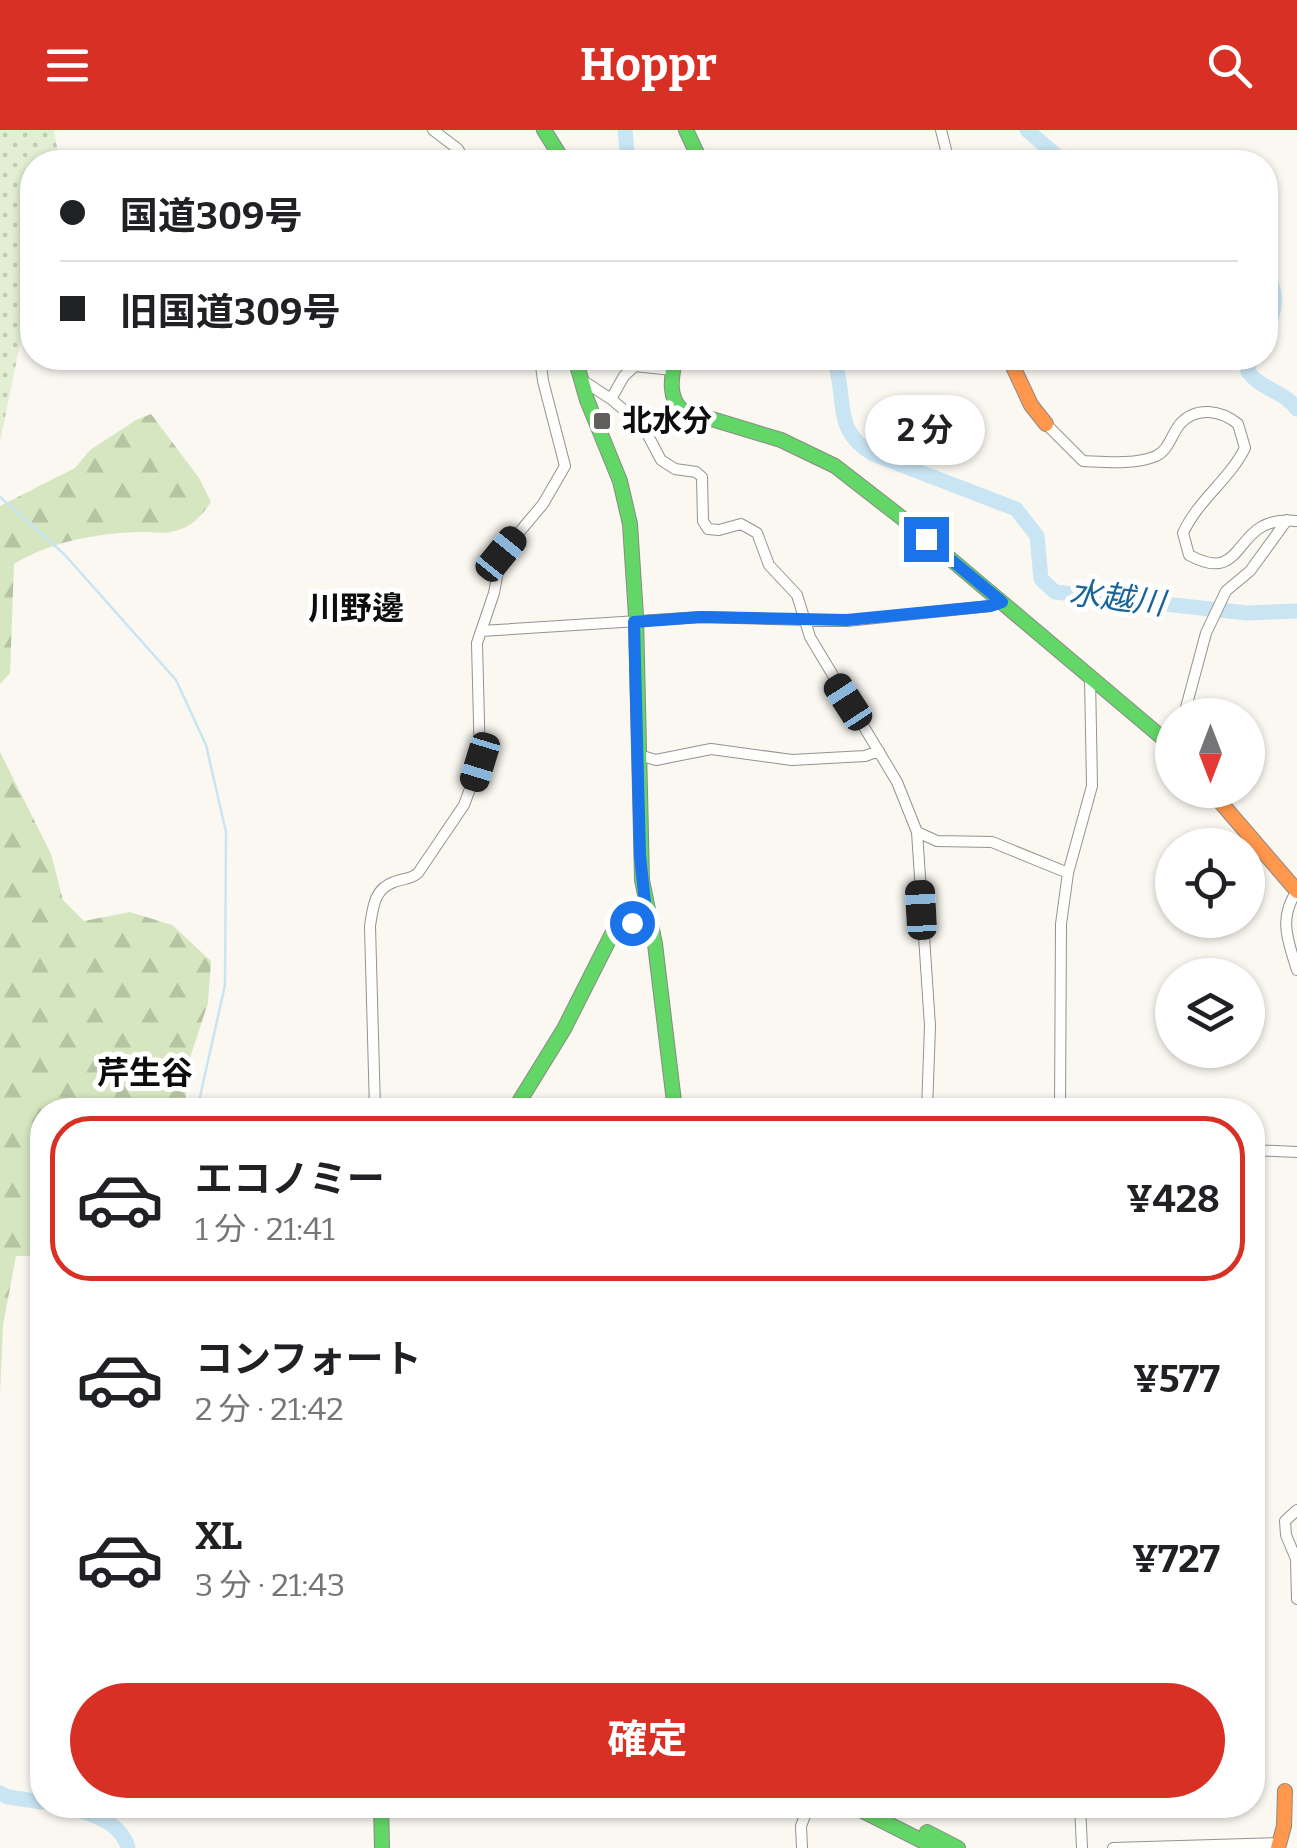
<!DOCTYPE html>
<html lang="ja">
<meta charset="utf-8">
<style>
body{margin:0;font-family:Bitter,"Noto Sans JP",serif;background:#f2f2f2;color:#202124;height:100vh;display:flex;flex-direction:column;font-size:38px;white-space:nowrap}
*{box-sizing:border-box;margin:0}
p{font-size:32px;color:#757577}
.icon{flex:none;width:55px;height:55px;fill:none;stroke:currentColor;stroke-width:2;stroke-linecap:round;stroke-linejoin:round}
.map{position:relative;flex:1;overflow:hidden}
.drawer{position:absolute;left:30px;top:968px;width:1235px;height:720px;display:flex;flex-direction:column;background:#fff;border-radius:40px;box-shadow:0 2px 8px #0004}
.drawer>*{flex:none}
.guide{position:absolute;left:20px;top:20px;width:1258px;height:220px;border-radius:40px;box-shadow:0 2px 8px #0004;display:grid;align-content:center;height:220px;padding:0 40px;background:#fff}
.needle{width:65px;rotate:180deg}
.fabs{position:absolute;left:1155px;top:568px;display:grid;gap:20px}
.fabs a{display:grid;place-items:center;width:110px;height:110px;border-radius:50%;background:#fff;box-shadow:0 2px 8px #0004;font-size:50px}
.end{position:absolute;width:45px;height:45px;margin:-22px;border:12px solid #1a73e8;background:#fff;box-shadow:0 0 0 5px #fff}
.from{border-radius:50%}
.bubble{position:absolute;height:70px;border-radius:35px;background:#fff;box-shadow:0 2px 8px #0004;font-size:32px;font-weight:700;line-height:70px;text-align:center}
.car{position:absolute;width:30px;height:60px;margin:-30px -15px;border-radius:12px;box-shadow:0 0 8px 2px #0007;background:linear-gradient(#222 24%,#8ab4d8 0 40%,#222 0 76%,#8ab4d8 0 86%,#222 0)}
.guide b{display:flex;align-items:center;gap:35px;height:95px;font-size:38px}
.guide b+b{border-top:2px solid #e0e0e0}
.guide i{width:25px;height:25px;background:#202124}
ul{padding:18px 0 0;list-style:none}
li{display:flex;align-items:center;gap:30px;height:165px;margin:0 20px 15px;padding:0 20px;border:5px solid transparent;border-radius:40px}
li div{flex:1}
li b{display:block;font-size:38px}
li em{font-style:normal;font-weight:700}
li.selected{border-color:#d93025}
li>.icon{width:90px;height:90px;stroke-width:1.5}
.button{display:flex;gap:20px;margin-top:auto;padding:20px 40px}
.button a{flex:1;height:115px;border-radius:60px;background:#d93025;color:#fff;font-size:40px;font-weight:700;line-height:115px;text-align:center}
header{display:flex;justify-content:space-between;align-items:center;height:130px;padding:0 40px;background:#d93025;color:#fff;font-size:45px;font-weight:700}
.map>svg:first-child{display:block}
</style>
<header><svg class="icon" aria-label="menu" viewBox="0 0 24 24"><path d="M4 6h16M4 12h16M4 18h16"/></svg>Hoppr<svg class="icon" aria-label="search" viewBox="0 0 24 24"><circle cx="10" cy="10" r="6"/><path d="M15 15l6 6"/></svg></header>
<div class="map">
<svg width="1297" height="1718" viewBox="0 0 1297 1718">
<defs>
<pattern id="grass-dots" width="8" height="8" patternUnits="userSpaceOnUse" patternTransform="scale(2.5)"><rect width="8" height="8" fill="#e3efd2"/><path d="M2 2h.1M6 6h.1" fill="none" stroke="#c2ccb3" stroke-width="1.8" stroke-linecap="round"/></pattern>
<pattern id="forest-firs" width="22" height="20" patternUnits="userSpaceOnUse" patternTransform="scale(2.5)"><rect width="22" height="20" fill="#d5e6c0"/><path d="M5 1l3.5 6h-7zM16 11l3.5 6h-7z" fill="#b6c4a4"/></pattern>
</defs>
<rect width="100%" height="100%" fill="#faf8f1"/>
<path fill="url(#grass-dots)" d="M0,0h54l5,29 -1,3h-26v123l-32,157z"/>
<path fill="url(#forest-firs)" d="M151,284l48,64 12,24c-10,14 -19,25 -36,29 -12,4 -27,0 -39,1 -43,2 -86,10 -122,32l-4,109 -10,11v-178l75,-38 15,-18 46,-30z
M0,622l51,102 12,46 21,21 46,-9 42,13 39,36 -3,42 -22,67v40h-144v146h-26l-13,69 -3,69z"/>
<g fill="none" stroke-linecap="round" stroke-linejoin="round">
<path stroke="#c9e5f3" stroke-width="2.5" d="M0,367l65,58 111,125 30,65 20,87 -1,153 -28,125
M102,1675l3,15"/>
<path stroke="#c9e5f3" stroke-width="15" d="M625,0l3,32
M1027,0l37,32
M1265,142c14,22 12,37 0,59
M833,228c16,39 -3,71 40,96l143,55 21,27 4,43 14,13 192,21 50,-2
M1250,228l-2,14c14,18 36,19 49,37
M0,1663l8,4 34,5
M57,1675c26,6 64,14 71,43"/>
<g stroke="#949390" stroke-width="12">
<path id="street" d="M433,0l25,19 7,13
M941,0l8,32
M582,250l29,19 13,-23 11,-10 37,4
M611,269l32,27 18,34 14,9 21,3 6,5 1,44 5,8 11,1 22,-6 16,9 12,32 28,30 13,42 87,145 20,50 13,194 -3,84
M1046,294l37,37c23,1 52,4 73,-5 13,-6 15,-21 24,-32 16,-18 41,-14 58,0l7,24c-16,32 -47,52 -62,85l6,22c60,33 41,-42 108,-34
M481,501l220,-14 146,4 143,-15 12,-4
M1184,585l22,-82 20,-42 24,-20 37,-51
M639,625l17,5 55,-11 81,11 73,-4 14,-5
M917,702l20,9 55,1 76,31
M1297,761c-19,27 -9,50 0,79
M375,980l-5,-184c3,-19 4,-37 24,-44 10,-4 16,-2 24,-9l46,-68 16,-43 -3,-119 17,-50 7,-39 42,-50 22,-38 -22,-85 -3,-23
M1060,980l1,-186 7,-51 24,-87 -2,-109
M1252,1020l45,2
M1297,1380l-12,11 1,14 10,24 1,40
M1080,1675l2,43
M802,1718l-1,-22 8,-21
M1113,1718l165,-5"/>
</g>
<g stroke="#8a8986" stroke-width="16">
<path id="fast" d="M544,0l20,32
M686,0l15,32
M575,228l12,42 33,81 10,43 6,92 6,264 13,64 20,166
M675,228c-3,18 -8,39 7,52l99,30 54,26 67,52 270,228
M514,980l50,-81 49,-97 18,-9 16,-2
M381,1675l1,43
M851,1675l85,43
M927,1702l31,16"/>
</g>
<g stroke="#8a8986" stroke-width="16">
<path id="slow" d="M1009,228l22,47 15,19
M1210,660l87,101
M1278,1718l6,-22 1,-35"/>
</g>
<use href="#street" stroke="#fefefd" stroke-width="10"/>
<use href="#fast" stroke="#63d668" stroke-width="14"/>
<use href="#slow" stroke="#ff974d" stroke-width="14"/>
</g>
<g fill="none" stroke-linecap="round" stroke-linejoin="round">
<path stroke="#1a73e8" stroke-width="12" d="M632,793l15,-2 -7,-65 -6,-234 67,-5 146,3 143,-14 12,-4 -76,-63"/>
</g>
<rect fill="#605f5d" stroke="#fff" stroke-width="4" x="592" y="281" width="20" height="20" rx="5"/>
<g text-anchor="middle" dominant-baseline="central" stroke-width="10" stroke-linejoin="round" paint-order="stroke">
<g font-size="30" font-weight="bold" fill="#0d0d0d" stroke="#fff" text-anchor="start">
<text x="622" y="291">北水分</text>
</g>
<g font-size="32" font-style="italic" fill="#1b649a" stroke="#fff">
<text transform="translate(1117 468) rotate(7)">水越川</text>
</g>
<g font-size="32" font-weight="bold" fill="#0d0d0d" stroke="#fff">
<text x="356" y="478">川野邊</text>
<text x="145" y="943">芹生谷</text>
</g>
</g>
</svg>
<div class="fabs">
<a><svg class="needle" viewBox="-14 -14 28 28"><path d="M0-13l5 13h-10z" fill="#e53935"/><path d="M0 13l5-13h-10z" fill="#757577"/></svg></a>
<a><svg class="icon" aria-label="locate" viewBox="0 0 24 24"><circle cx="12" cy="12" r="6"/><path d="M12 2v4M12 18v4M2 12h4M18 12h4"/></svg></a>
<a><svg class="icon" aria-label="layers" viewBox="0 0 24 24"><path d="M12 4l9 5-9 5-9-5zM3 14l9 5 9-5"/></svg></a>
</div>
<i class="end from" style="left:632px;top:793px"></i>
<i class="end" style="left:926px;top:409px"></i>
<div class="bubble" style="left:865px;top:265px;width:120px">2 分</div>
<i class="car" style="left:501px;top:424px;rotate:39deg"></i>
<i class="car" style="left:848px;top:572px;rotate:327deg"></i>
<i class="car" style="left:480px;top:632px;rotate:197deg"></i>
<i class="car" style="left:921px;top:780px;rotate:357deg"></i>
<div class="guide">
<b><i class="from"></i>国道309号</b>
<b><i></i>旧国道309号</b>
</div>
<section class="drawer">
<ul>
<li class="selected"><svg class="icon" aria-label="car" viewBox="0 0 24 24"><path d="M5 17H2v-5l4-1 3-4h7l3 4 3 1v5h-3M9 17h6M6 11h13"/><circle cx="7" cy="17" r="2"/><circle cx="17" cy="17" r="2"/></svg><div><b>エコノミー</b><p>1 分 · 21:41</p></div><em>¥428</em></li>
<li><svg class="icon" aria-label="car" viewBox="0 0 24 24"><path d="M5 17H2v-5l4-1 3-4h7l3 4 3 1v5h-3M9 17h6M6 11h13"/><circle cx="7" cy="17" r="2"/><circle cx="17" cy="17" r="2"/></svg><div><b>コンフォート</b><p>2 分 · 21:42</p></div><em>¥577</em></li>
<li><svg class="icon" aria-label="car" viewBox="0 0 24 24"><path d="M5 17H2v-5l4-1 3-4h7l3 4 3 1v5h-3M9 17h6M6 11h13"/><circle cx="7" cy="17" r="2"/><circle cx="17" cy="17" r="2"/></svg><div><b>XL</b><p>3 分 · 21:43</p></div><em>¥727</em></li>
</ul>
<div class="button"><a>確定</a></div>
</section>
</div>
